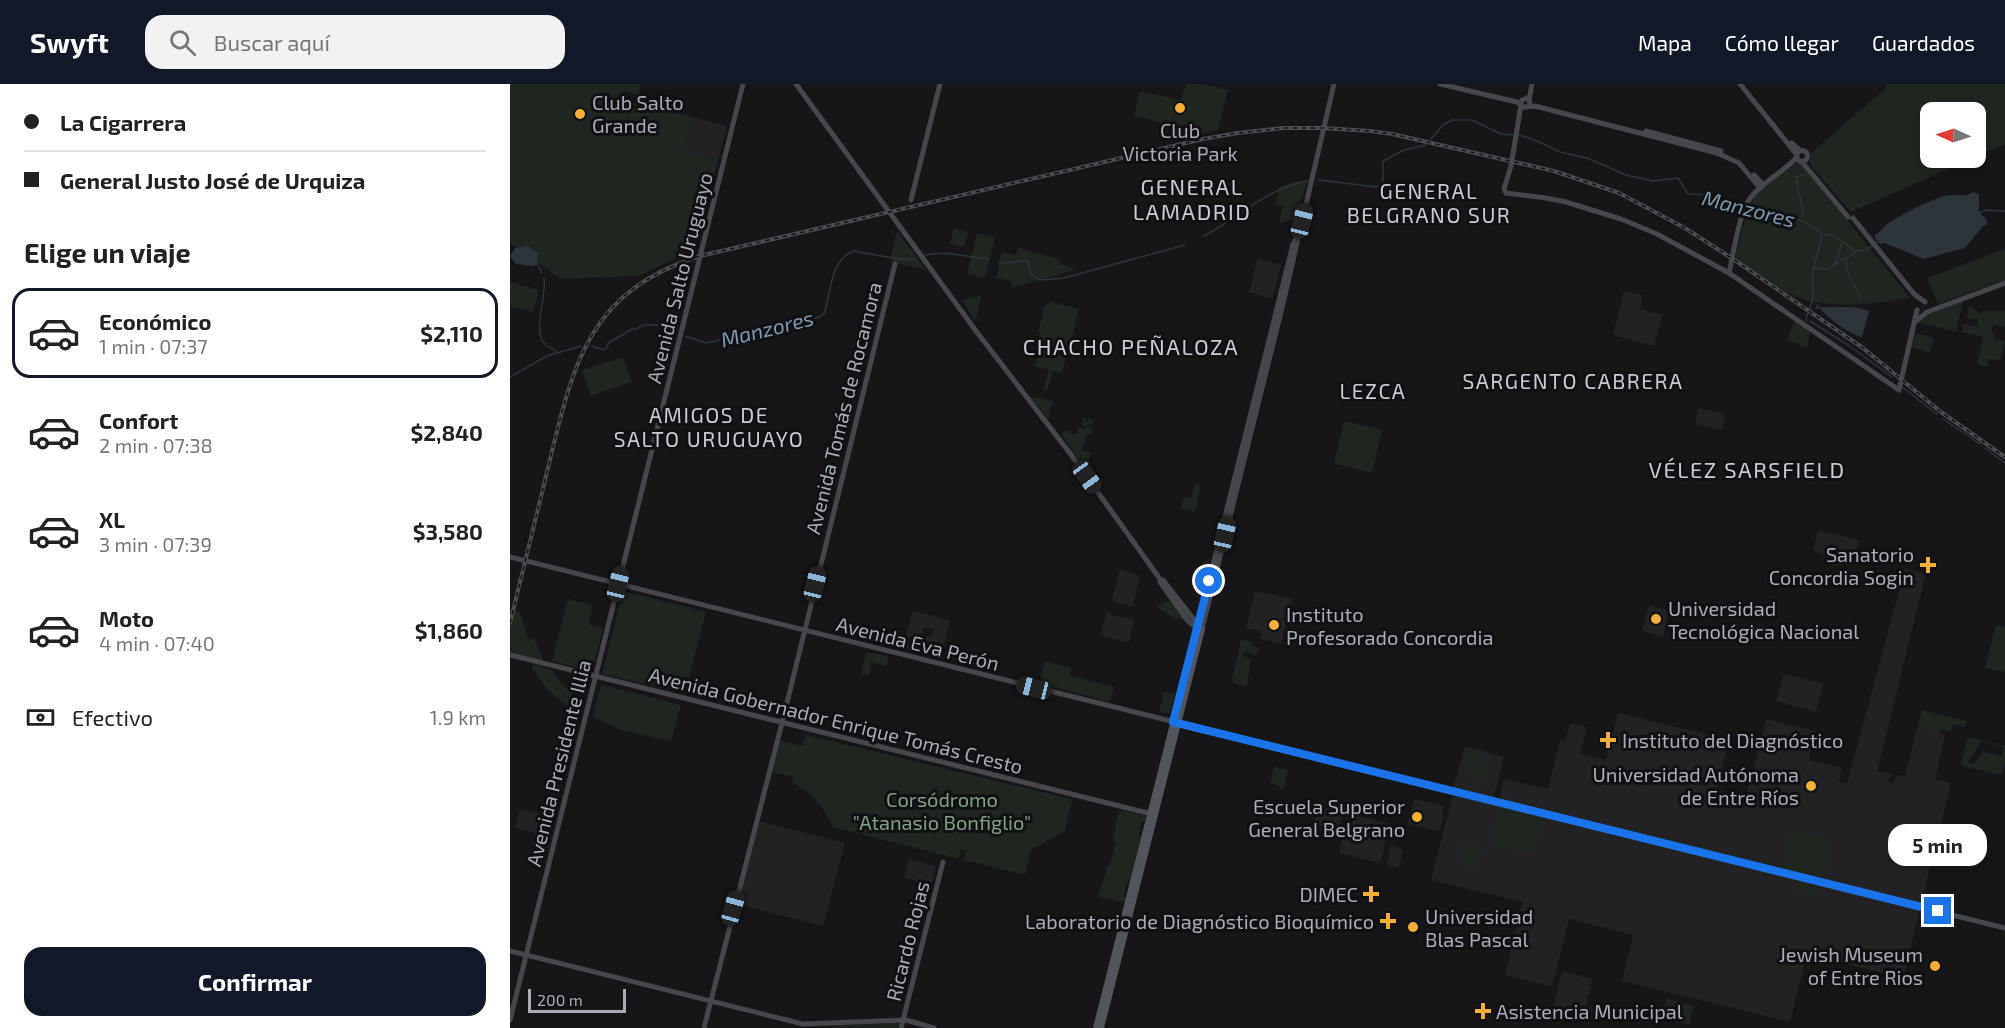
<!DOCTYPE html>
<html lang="es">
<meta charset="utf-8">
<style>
body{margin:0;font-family:"Exo 2",sans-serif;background:#f2f2f2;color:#222;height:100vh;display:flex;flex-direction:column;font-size:22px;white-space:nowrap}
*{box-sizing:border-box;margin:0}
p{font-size:20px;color:#767676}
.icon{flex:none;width:33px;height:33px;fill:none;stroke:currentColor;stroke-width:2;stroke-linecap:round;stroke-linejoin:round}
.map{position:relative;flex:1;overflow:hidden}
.side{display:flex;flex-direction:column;background:#fff;width:510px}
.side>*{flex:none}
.top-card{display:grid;align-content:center;height:132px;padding:0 24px;background:#fff}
.needle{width:39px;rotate:273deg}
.tools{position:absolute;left:1410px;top:18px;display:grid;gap:12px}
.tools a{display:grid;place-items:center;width:66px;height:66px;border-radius:12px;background:#fff;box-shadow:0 3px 9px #0003;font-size:30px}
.scale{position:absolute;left:18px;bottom:15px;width:98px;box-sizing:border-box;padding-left:6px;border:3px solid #a8adb8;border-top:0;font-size:16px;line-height:21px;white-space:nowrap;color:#a8adb8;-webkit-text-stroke:4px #111113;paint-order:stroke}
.end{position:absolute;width:27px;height:27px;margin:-14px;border:8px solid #1a73e8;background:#fff;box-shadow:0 0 0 3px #fff}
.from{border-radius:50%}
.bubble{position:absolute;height:42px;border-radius:18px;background:#fff;box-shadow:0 3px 9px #0003;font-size:20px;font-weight:700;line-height:42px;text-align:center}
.car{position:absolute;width:18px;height:36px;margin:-18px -9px;border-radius:8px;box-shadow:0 0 4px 2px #0007;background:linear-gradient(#222 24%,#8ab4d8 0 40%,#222 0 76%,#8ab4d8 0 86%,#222 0)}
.top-card b{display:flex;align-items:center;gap:21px;height:57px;font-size:22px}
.top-card b+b{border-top:2px solid #e0e0e0}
.top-card i{width:15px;height:15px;background:#222}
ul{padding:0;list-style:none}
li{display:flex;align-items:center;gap:18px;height:90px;margin:0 12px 9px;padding:0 12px;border:3px solid transparent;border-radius:18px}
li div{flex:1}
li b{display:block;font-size:22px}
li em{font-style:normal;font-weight:700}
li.active{border-color:#111827}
li>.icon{width:54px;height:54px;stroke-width:1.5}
h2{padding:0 24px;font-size:27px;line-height:72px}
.pay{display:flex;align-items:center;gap:15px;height:66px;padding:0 24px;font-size:22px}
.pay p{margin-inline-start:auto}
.primary-button{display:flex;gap:12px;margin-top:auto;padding:12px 24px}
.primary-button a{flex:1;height:69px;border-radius:18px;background:#111827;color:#fff;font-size:24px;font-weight:700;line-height:69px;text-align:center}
header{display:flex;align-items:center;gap:36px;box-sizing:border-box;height:84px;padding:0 30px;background:#111827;color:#fff}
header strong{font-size:28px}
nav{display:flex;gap:33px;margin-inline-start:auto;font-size:21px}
.search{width:420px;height:54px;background:#f2f2f2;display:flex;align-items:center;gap:15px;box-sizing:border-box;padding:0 21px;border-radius:18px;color:#767676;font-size:22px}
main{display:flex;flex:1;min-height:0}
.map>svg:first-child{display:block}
</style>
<header>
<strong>Swyft</strong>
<div class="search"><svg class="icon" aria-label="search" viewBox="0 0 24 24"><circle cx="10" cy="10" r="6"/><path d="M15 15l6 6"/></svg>Buscar aquí</div>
<nav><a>Mapa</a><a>Cómo llegar</a><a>Guardados</a></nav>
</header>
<main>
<section class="side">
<div class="top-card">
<b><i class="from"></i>La Cigarrera</b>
<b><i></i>General Justo José de Urquiza</b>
</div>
<h2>Elige un viaje</h2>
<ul>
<li class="active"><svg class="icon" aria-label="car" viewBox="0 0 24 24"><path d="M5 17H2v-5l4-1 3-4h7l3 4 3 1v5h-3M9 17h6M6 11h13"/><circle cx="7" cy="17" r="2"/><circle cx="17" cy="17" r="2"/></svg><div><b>Económico</b><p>1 min · 07:37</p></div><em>$2,110</em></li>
<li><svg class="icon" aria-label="car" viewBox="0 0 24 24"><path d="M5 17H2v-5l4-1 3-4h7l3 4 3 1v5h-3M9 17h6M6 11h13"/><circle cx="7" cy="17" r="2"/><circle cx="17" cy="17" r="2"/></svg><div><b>Confort</b><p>2 min · 07:38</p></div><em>$2,840</em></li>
<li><svg class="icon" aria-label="car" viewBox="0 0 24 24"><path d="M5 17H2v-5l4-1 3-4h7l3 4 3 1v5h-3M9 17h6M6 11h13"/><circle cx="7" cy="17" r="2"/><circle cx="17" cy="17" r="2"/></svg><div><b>XL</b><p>3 min · 07:39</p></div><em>$3,580</em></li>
<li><svg class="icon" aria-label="car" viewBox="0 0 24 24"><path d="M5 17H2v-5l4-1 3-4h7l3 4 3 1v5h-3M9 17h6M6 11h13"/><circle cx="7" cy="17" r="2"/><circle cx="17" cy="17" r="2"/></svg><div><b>Moto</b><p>4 min · 07:40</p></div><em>$1,860</em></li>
</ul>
<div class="pay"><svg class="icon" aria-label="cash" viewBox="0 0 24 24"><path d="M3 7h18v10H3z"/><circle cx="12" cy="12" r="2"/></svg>Efectivo<p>1.9 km</p></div>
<div class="primary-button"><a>Confirmar</a></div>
</section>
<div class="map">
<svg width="1495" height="944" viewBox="0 0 1495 944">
<rect width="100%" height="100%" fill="#161618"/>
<path fill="#222225" d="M183,33l34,9 -9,34 -33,-9z
M748,174l23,7 -9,34 -23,-7z
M1114,207l19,4 -3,14 22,6 -8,31 -41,-11z
M1188,324l27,6 -3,16 -27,-6z
M1308,446l41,10 -5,21 -41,-10z
M610,485l20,7 -8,31 -18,-5 -2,-3z
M1395,485l21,5 -49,197 18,4 -5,1 -2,6 6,2 3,-9 8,1 12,-48 28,7 -10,44 16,4 -48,195 -96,-24 -17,68 -168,-41 11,-46 -64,-16 -17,68 -47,-12 18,-73 -92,-22 22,-86 45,12 6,-27 44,10 12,-48 5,1 5,-19 17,4 -7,27 26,6 12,-47 111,27 -12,50 29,7 20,-78 50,12 -7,29 33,8 -3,14 8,2z
M745,507l38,8 -12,45 -21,-6 2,-7 -16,-3z
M1139,521l20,6 -6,26 -21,-6z
M404,527l35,9 1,2 -6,23 -14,-4 3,-12 -9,-2 -3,12 -15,-3 6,-23z
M597,528l4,1v2l22,4 1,3 -5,20 -2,1 -27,-8z
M1274,590l37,9 2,2 -7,27 -40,-11z
M955,662l39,11 -10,39 -2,1 -39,-9z
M904,715l30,7 -2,9 2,1 -5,15 -31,-7z
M808,722l25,6 -5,19 -25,-6z
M10,725l21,5v3l14,4 -8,33 -2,2 -8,-3 4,-18 -26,-7z
M843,731l37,9 -10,39 -41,-10 4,-19 5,1z
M249,737l86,22 -22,83 -86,-22z
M880,762l13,3 -4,19 -12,-3z
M399,775l27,7 -5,19 -27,-7z
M1052,887l30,8 -1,5 -3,-1v3l3,1 -2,8h-2l-1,4 2,1 -2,6 7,2 -4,15 -37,-10z
M1157,915l9,2 -3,12 15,4 -2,7 -24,-6z"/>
<path fill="#1e261f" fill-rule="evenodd" d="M0,0h131l-2,11 -17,-4 -5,23 5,-15 71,18 -8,34 33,9 -23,89 -56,27 -78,3 -51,-36z
M676,0h17l25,6 -10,40 -14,3 -70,-17 6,-25 41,9z
M1374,0h121v60l-154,68 -40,-46 -3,-8 3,-5 75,-65zM1420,28h46v46h-46z
M1287,79l5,1 108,134c-40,6 -83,13 -120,-4 -20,-9 -38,-24 -55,-35l14,-57 15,-15z
M798,96l-13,39 -15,4v-6l3,-11 -7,-2c3,-11 1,-20 15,-20l2,-2z
M444,144l14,4 -4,15 -14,-3z
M387,147l29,39 -34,-8 -1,-6z
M467,149l18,5 -10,40 -18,-4z
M508,164l42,11v5l17,5 -65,19 -1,-7 -15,-3 6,-26 14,3z
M1495,165v31l-67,24 -11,-26z
M0,198l29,8 -6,22 -23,-6z
M472,211l-7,27 -13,-22z
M539,217l30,8 -9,37 -3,4 -29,-7 2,-10 -2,-1 7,-27h3z
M1453,217l-7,31 -38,-10 10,-8z
M1459,222l13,8 1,-3h22v16l-12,-2 -2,8 4,1 -1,5 11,2 -4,19 -12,-1 -2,8 -10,-3 6,-27 -21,-5 2,-8 13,3 1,-7 -11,-2z
M1284,237l16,11 -3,16 -20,-8z
M1405,249l19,5 -4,15 -19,-6z
M530,265l25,7v5l-3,12 -9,-2 -6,20 -4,-1 6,-20 -14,-4z
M113,273l9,25 -41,14 -9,-26z
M522,313l21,4 -5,18 -17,-21z
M573,333l3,1 -1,4h2l1,-4 4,1 1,6 -5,-1 -1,2 6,1 -2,8 -4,-1 -2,10h-2l-1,5 2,2 7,2 -4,15 -2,1 -24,-35 6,-4 6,5 4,-2 1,-6 8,2v-3l-4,-1z
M834,337l38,9 -10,43 -38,-10z
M685,400l6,2 -6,26 -14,-4 3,-11 7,1z
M113,507l83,21 -21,81 -83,-19z
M58,515l24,6 -3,19 14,4 -10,41 -3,2 -38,-10z
M654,517l9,1 13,18 -12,-2 -17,-11z
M4,526l6,2 8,27 6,-1 9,22 -1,2 -32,-9v-26z
M1486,541l9,2v45l-19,-4 -1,-2z
M412,551l9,2v13l9,2 2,-8 2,1 -3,13 -36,-9 -2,-4 3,-9h3l-2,8 9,2 2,-8 3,1z
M731,555l12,3 -1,4 7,1 -3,9 -10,-5 -4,5 9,3 -4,27 -13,-3 -2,-3z
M356,568l22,4 -1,10 -18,-4 2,2 -2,11 -8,-1z
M535,577l26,7 -1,8 44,11 -4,15 -71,-19z
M23,580l19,6 12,16 19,17 -3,15 -33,-29 -15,-21z
M91,601l80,20 -10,36 -50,-11 -28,-13z
M654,608l11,2 -6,20 -10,-2z
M1412,626l45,11 -2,6 -12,-3 -2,8 -9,-3 -3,5 -22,-6z
M296,651l266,64 -7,32 -34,19 -6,25 -61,-15 2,-9 -5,-2 -2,10 -126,-32c-9,-21 -21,-33 -41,-45l1,-5 -21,-5 8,-32 22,6z
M1458,653l37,9v17l-3,11 -2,1 -37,-9 -2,-3zM1471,657l22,6 -2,9 -19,-5 1,2 -10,12 -5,-4 11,-15z
M958,666l19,5 -2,8h-4l7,3 -3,14 -15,-4 1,-6 -4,-2 2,-7h6l-9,-3z
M764,683l14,3 -5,20 -8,-6 -5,1z
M993,723l34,8 4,7 -6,28 -6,4 -37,-9 -2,-2 7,-31z
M612,726l22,5 2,3 -1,3 -4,1 -2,12 2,3 -11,44 -3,1 -3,12 2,6 -4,2 -24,-6 10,-31h2l6,-23 -3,-3 5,-26z
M1287,746l34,10 -7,36 -5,4 -36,-10 8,-37z
M953,758l17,5 3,2 -5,19 -10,-3v-3l-9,-3z
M1288,797l22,5v11l-25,-7z
M1166,917l18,5 -5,19 -3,-1 2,-7 -15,-4z
M388,939v5l-68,-1 2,-1z"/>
<path fill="#2c353c" d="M1463,108l6,2v18l7,7 1,5 -4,2 -18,22 -41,11 -40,-16 -4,1 -5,-6v-3c5,-3 7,-6 11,-10 12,-9 40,-23 55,-28 11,-5 23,2 32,-5z
M18,162l10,7 -1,11 -4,2 -17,-2 -6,-8 5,-8z
M1307,220l3,3h34l15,4 -7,26c-14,-3 -32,-18 -43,-29l-3,1z"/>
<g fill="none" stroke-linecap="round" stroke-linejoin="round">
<path stroke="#2c353c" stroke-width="1.5" d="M921,55l12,-14 9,-5h20l29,14 22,2 16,6 21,10 27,6 39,17 27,6 25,-3 10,16 21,1 16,9 17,4
M809,96l58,7 6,-5v-21l21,-11 22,-5
M1237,126c25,6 57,5 75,24l11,1 22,16 13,-2 12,-9
M1469,129l7,-3 19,1
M1292,134c3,-11 -5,-26 -6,-41l11,-3
M694,152c35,-19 64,-49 105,-55
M415,171c22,-5 41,2 63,4
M488,178l9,1 20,-3 4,14 9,6 24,-2 121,-33
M27,180l5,9
M1324,181l11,-7
M1304,182l8,-30
M34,194c3,18 -13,55 2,67 4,3 9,5 12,8
M1340,194l-3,-7 -1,-13 10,-6
M1343,200l8,14
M1296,237c0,-8 4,-12 6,-19 3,-12 -2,-22 2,-35 21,8 23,-6 28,-24
M1300,237l38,24 44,32
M175,252l21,7 111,-25 7,-4c7,-20 6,-55 30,-63l44,8h18
M81,262l13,4 4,-3 -1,-3 25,-15h5l6,-4h13l21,5
M0,293l37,-21 34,-10
M1392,303l35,27
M1433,335l37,25
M1475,364l20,15"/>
<path stroke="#45474d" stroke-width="5" d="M286,0l180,247 93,121 91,127v3l28,39 9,8 92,-369 4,-16 5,-10
M930,0l77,18 7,5 11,-1 182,47 22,10 21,25
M1230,0l57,71
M1019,16l3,-16
M1011,20l1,-4 5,-2 3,3 -1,5
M1011,21l-10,61 -7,23 2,4 40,5 20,4 55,17 36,15 72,39 170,117 18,-80
M1136,47l75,20
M1282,59l9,8
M1286.5 72a5.5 5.5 0 1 1 11 0a5.5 5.5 0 1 1-11 0Z
M1292,78l46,55
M1244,91l9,10
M401,116l29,-116
M1343,134l61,76 11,8
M1219,189c4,-17 11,-65 22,-76 13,-16 33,-25 46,-40
M1406,237l11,-9 78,-29
M0,473l1495,371
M650,495l3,1 36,46
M692,545l80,-321 52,-224
M0,571l642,159
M0,867l293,73 103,-4 28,8
M0,936l233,-936
M194,944l78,-305 113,-459
M391,944l42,-166"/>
<path stroke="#53555c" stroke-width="6" d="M586,944l101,-399
M591,944l101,-399"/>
<g stroke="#4a4c52" stroke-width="4">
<path id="rail" d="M0,539c13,-52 25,-103 38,-155 25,-103 39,-176 152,-212l503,-117 35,-6 45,-5h41l46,3 22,3 162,37 65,22 66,35 48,31 130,89 78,64 64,45"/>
</g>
<use href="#rail" stroke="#111113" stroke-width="1.5" stroke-dasharray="4.5" stroke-linecap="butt"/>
</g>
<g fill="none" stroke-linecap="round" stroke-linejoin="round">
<path stroke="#1a73e8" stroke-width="8" d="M699,497l-36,141 765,189"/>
</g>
<g fill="#f2b134" stroke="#111113" stroke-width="2">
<circle cx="670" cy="24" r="6"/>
<circle cx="70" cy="30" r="6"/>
<path d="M1415 472h6v6h6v6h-6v6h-6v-6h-6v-6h6z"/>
<circle cx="1146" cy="535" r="6"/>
<circle cx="764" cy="541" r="6"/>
<path d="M1095 647h6v6h6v6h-6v6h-6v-6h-6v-6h6z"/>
<circle cx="1301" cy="702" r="6"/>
<circle cx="907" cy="733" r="6"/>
<path d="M858 801h6v6h6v6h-6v6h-6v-6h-6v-6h6z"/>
<path d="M875 828h6v6h6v6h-6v6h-6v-6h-6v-6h6z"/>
<circle cx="903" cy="843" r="6"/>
<circle cx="1425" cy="882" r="6"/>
<path d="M970 918h6v6h6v6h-6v6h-6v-6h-6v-6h6z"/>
</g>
<g text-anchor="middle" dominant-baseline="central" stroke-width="6" stroke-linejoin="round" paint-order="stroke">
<g font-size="20" fill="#a8adb8" stroke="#111113" text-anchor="start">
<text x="82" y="18">Club Salto<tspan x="82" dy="23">Grande</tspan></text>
<text x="670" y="46" text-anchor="middle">Club<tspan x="670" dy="23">Victoria Park</tspan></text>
<text x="1404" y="470" text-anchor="end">Sanatorio<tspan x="1404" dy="23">Concordia Sogin</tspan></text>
<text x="1158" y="524">Universidad<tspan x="1158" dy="23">Tecnológica Nacional</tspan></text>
<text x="776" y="530">Instituto<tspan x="776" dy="23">Profesorado Concordia</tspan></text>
<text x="1112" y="656">Instituto del Diagnóstico</text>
<text x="1289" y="690" text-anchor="end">Universidad Autónoma<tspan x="1289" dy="23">de Entre Ríos</tspan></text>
<text x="895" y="722" text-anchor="end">Escuela Superior<tspan x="895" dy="23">General Belgrano</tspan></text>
<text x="848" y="810" text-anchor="end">DIMEC</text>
<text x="915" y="832">Universidad<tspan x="915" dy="23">Blas Pascal</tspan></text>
<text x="864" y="837" text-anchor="end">Laboratorio de Diagnóstico Bioquímico</text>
<text x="1413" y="870" text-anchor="end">Jewish Museum<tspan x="1413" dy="23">of Entre Rios</tspan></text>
<text x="986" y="927">Asistencia Municipal</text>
</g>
<g font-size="20" fill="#a8adb8" stroke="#111113">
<text transform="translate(169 194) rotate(-76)">Avenida Salto Uruguayo</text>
<text transform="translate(333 324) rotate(-76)">Avenida Tomás de Rocamora</text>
<text transform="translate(408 559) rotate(14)">Avenida Eva Perón</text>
<text transform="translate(326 636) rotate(14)">Avenida Gobernador Enrique Tomás Cresto</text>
<text transform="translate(48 679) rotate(-76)">Avenida Presidente Illia</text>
<text transform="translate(397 857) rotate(-76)">Ricardo Rojas</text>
</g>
<g font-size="20" fill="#7fa381" stroke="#111113">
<text x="432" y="715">Corsódromo<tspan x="432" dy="23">"Atanasio Bonfiglio"</tspan></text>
</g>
<g font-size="21" letter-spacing="1.5" fill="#c9ccd4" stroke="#111113">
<text x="919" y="106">GENERAL<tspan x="919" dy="24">BELGRANO SUR</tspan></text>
<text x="1063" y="296">SARGENTO CABRERA</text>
<text x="863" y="306">LEZCA</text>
<text x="199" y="330">AMIGOS DE<tspan x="199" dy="24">SALTO URUGUAYO</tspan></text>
</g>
<g font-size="21" font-style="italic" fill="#7f9bb3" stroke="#111113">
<text transform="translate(1239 124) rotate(14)">Manzores</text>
<text transform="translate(257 244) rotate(-14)">Manzores</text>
</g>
<g font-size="22" letter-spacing="1.5" fill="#c9ccd4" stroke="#111113">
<text x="682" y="102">GENERAL<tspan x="682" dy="25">LAMADRID</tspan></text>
<text x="621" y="262">CHACHO PEÑALOZA</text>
<text x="1237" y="385">VÉLEZ SARSFIELD</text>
</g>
</g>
</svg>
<div class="tools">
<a><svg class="needle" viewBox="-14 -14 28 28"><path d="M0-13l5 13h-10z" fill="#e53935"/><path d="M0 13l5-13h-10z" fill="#767676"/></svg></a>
</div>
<div class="scale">200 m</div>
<i class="end from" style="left:699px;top:497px"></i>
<i class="end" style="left:1428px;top:827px"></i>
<div class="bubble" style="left:1378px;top:740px;width:99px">5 min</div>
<i class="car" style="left:792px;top:137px;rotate:14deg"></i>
<i class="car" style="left:577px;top:393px;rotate:144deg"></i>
<i class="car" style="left:715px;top:450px;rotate:13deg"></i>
<i class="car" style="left:108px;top:500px;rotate:14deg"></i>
<i class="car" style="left:305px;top:500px;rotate:14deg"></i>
<i class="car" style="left:524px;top:604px;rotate:284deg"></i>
<i class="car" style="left:223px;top:824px;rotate:16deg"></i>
</div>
</main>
